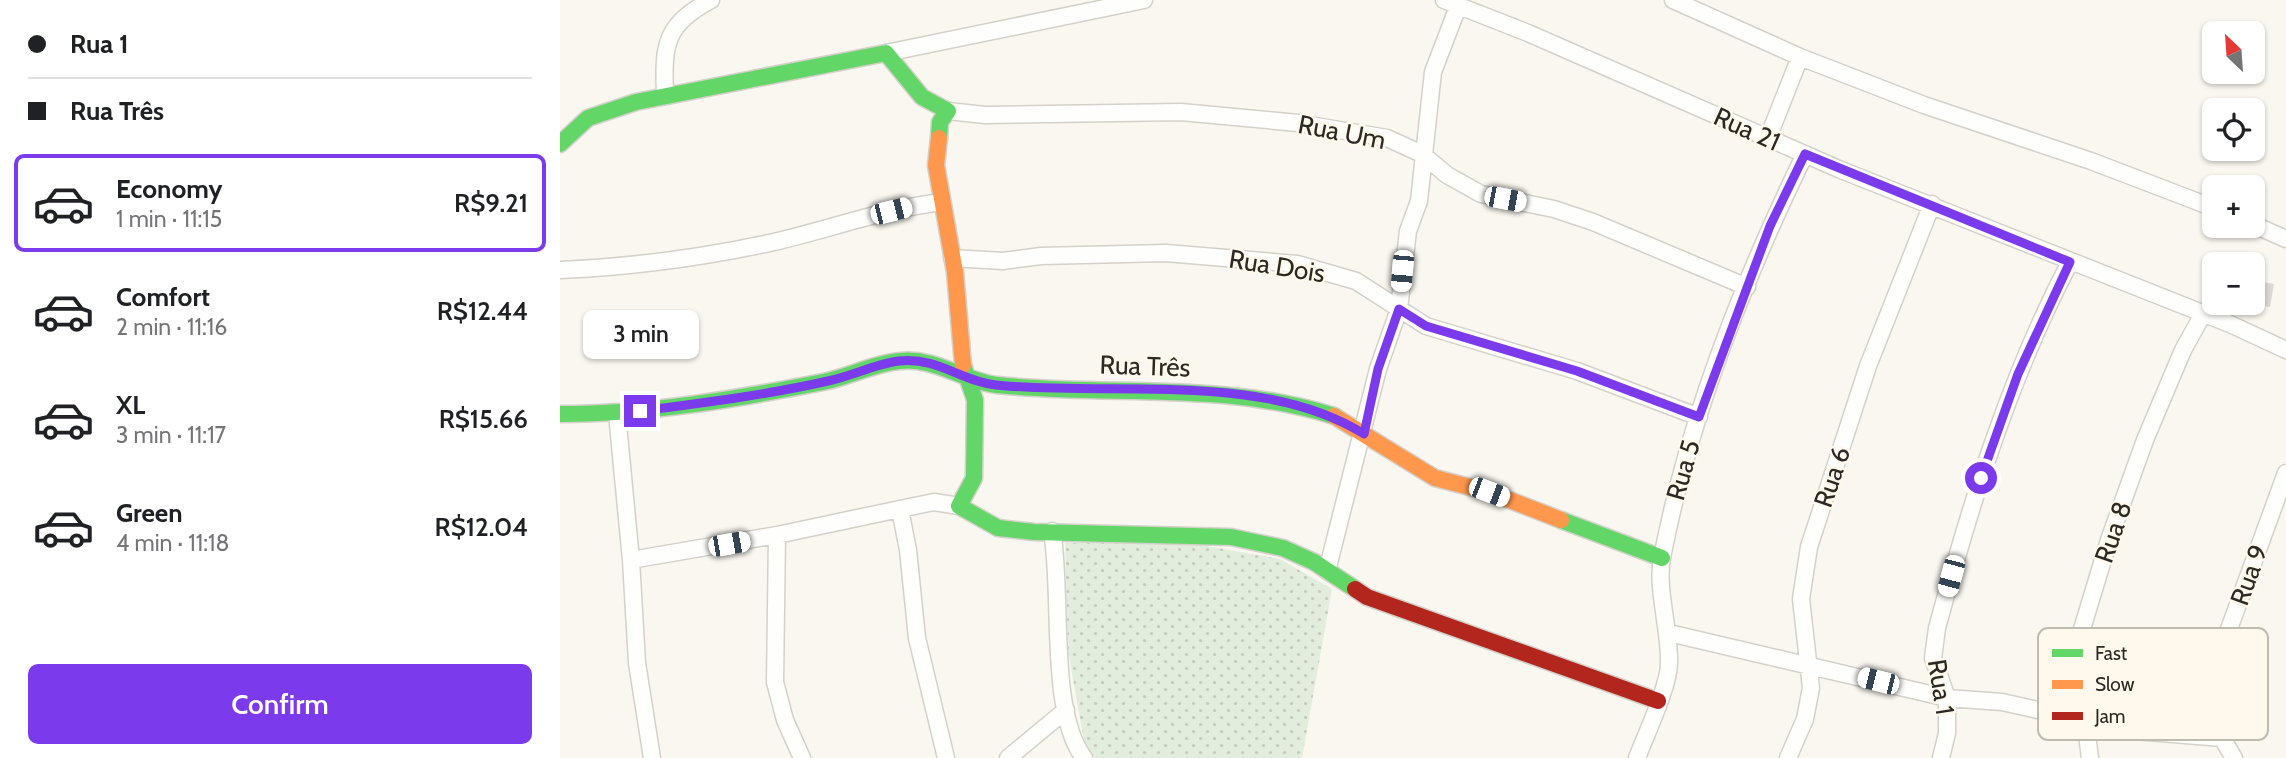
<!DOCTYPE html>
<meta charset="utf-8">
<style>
body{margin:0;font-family:Cabin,sans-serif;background:#f2f2f2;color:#202124;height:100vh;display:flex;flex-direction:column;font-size:26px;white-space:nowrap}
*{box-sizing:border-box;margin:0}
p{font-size:23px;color:#757577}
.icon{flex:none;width:38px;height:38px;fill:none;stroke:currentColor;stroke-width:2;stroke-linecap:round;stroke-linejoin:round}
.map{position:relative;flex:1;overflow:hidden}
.panel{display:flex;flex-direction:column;background:#fff;width:560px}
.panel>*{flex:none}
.guide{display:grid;align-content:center;height:154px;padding:0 28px;background:#fff}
.needle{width:46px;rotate:335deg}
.fabs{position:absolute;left:1642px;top:21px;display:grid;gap:14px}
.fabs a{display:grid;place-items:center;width:63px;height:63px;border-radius:10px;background:#fff;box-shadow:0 2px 5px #0004;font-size:35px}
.end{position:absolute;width:32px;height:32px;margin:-16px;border:9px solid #7c3aed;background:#fff;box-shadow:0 0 0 4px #fff}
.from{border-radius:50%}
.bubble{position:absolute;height:49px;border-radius:10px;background:#fff;box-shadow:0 2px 5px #0004;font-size:23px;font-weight:600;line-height:49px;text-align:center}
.car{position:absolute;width:21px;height:42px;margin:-21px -10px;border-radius:9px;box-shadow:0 0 5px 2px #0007;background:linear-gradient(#fff 24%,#345 0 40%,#fff 0 76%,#345 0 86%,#fff 0)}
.guide b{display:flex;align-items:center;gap:24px;height:66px;font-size:26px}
.guide b+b{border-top:2px solid #e0e0e0}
.guide i{width:18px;height:18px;background:#202124}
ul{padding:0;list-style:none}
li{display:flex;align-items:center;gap:21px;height:98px;margin:0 14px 10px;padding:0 14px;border:4px solid transparent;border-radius:10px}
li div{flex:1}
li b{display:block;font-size:26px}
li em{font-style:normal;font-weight:600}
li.current{border-color:#7c3aed}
li>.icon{width:63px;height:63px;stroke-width:1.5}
.primary-button{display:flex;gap:14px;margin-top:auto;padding:14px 28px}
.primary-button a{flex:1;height:80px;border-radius:10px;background:#7c3aed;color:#fff;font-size:28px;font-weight:600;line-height:80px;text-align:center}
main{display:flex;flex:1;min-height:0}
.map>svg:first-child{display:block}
</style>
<main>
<section class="panel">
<div class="guide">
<b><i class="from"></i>Rua 1</b>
<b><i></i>Rua Três</b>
</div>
<ul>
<li class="current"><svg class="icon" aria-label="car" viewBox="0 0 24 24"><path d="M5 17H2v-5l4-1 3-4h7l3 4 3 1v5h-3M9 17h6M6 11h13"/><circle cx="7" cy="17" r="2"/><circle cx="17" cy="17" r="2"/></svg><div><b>Economy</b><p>1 min · 11:15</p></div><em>R$9.21</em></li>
<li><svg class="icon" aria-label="car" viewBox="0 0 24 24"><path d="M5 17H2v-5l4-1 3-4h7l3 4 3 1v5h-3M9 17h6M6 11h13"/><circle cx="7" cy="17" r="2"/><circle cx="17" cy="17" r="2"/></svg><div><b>Comfort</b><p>2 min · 11:16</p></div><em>R$12.44</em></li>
<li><svg class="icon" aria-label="car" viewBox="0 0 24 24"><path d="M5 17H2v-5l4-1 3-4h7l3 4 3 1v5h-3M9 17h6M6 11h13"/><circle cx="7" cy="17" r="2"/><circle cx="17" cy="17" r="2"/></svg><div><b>XL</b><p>3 min · 11:17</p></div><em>R$15.66</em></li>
<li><svg class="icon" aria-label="car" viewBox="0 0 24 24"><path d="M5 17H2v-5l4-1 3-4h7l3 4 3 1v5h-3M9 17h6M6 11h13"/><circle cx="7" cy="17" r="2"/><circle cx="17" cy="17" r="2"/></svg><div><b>Green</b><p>4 min · 11:18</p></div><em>R$12.04</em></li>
</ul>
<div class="primary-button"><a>Confirm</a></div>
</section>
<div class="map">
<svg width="1726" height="758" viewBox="0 0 1726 758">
<defs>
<pattern id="grass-dots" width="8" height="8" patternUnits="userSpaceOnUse" patternTransform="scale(1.75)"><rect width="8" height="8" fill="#e3edde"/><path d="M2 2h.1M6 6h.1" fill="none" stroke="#c3cbbe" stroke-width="1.8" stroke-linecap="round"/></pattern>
</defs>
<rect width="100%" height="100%" fill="#faf7f0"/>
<path fill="url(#grass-dots)" d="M624,542l96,17 52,30 -30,169h-207l-10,-12 -17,-95 -3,-108z"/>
<path fill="#ddd8d4" d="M1692,280l22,4 -4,23 -18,-3z"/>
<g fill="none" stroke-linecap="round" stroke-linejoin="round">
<g stroke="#d4d1ca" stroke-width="19">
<path id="street" d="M884,0l84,33 313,137 389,154 56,26
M1113,0l127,57 124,48 167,56 123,47
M326,53l258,-53
M105,94c-2,-50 0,-69 46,-94
M388,111l37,4 196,-3 117,11 89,15 35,16 25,21 34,19 73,15 39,13 154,65
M1208,138l32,-81
M1692,224l34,15
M392,258l51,3 38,-5 125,-3 131,11 59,17 70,45 151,45 122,46
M0,270c71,-3 145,-13 214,-28 56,-13 110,-33 168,-40
M57,414l14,146 146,-25
M340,509l34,-7 25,4
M492,531c11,61 -4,180 32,227
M71,560l6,103 15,95
M767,571l51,-202 21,-60 9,-78 11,-30 14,-129 26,-68
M1109,633l278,65 55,4 45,10 39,15 136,11
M242,758l-17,-38 -10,-38 2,-147 123,-26 8,41 9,88 29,120
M448,758l58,-48
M1077,758c9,-24 32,-72 32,-95 1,-33 -13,-75 -7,-105 26,-136 82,-279 143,-404
M1228,758l17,-39 6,-31 -10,-89 8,-52 59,-181 64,-162
M1381,758l6,-25v-35l-14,-40 4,-30c34,-125 72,-250 133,-366
M1530,758l-4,-31 -11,-21 -6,-34 40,-132 36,-100 38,-90 20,-36
M1674,758l-12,-20 -8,-42 11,-56 61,-167"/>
</g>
<g stroke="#d4d1ca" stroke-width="19">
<path id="fast" d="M0,144l28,-26 48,-16 250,-49 36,44 26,14 -8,11 -1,16
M403,365l12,35 -1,78 -15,28 39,22 36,4 197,5 52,11 31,14 41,27
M0,414c89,0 176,-15 263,-32 26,-5 51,-19 77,-21 36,-4 63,20 97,24 114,12 226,-4 337,31
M1001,520l101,38"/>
</g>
<g stroke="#d4d1ca" stroke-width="19">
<path id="slow" d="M379,138l-3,27 19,107 8,93
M774,416l101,62 54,14 72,28"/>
</g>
<g stroke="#d4d1ca" stroke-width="19">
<path id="jam" d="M795,589l12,8 291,104"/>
</g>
<use href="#street" stroke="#fefefd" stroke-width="16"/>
<use href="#fast" stroke="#63d668" stroke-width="16"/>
<use href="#slow" stroke="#ff974d" stroke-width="16"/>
<use href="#jam" stroke="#b3261e" stroke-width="16"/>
</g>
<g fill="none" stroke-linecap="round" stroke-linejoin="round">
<path stroke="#7c3aed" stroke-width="9" d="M80,411c63,-8 126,-16 188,-30 24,-5 47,-17 71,-20 40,-4 61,20 97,24 116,12 265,-15 368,49l14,-65 21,-60 27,17 151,45 122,46 71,-191 35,-72 265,108 -52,112 -37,104"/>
</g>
<g text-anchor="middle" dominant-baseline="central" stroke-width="5" stroke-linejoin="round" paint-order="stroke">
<g font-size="26" fill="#2b2923" stroke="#fef9ec">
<text transform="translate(1187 129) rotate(24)">Rua 21</text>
<text transform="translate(782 132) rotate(11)">Rua Um</text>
<text transform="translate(717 266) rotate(9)">Rua Dois</text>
<text transform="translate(585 366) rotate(2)">Rua Três</text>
<text transform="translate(1123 470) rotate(-74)">Rua 5</text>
<text transform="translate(1272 477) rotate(-71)">Rua 6</text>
<text transform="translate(1553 532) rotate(-71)">Rua 8</text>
<text transform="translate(1689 575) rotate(-70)">Rua 9</text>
<text transform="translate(1381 687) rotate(81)">Rua 1</text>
</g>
</g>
<rect x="1478" y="628" width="230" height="112" rx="10" fill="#fef9ec" stroke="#bfbbb0" stroke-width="2"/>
<rect x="1492" y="649" width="31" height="8" fill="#63d668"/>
<rect x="1492" y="680" width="31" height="9" fill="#ff974d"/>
<rect x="1492" y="712" width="31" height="8" fill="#b3261e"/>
<g font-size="19" fill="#2b2923">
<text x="1535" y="660">Fast</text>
<text x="1535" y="691">Slow</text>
<text x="1535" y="723">Jam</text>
</g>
</svg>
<div class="fabs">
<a><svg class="needle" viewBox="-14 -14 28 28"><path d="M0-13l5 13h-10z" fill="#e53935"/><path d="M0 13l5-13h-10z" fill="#757577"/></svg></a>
<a><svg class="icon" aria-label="locate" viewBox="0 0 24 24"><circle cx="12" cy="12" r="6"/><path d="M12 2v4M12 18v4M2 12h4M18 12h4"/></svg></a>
<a>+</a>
<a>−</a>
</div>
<i class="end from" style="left:1421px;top:478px"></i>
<i class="end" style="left:80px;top:411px"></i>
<div class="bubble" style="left:23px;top:310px;width:116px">3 min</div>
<i class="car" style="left:945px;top:199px;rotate:101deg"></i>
<i class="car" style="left:331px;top:211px;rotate:76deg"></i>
<i class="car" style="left:842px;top:271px;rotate:185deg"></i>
<i class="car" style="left:929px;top:492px;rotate:111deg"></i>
<i class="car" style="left:169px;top:544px;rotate:80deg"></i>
<i class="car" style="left:1391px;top:576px;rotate:195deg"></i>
<i class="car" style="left:1318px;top:681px;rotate:284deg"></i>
</div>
</main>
